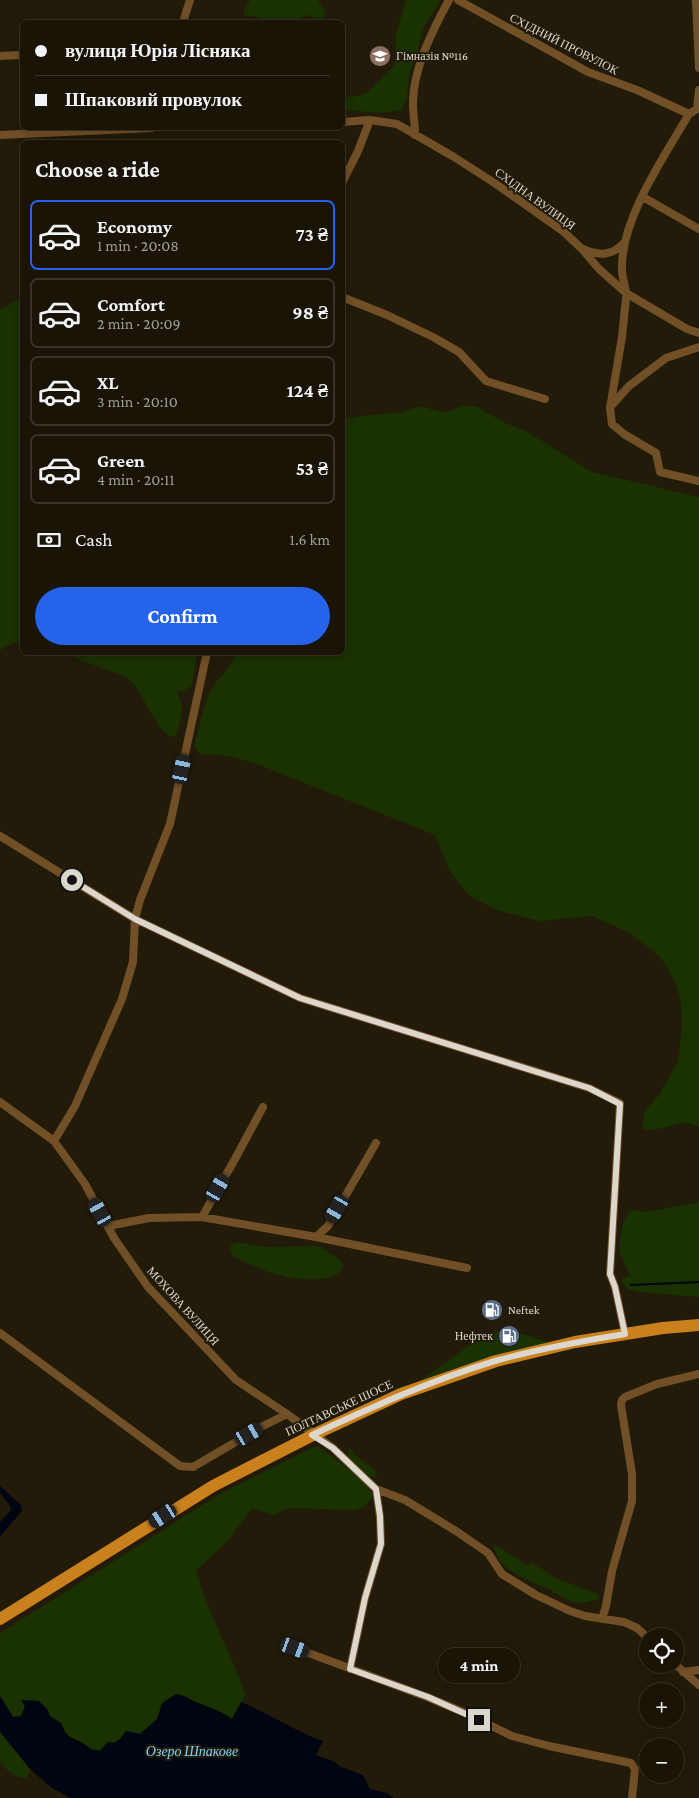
<!DOCTYPE html>
<meta charset="utf-8">
<style>
body{margin:0;font-family:"Crimson Pro",serif;background:#231d11;color:#f1f3f6;height:100vh;display:flex;flex-direction:column;font-size:19px;white-space:nowrap}
*{box-sizing:border-box;margin:0}
p{font-size:16px;color:#9f9e9b}
.icon{flex:none;width:28px;height:28px;fill:none;stroke:currentColor;stroke-width:2;stroke-linecap:round;stroke-linejoin:round}
.map{position:relative;flex:1;overflow:hidden}
.side{position:absolute;left:20px;top:140px;width:325px;height:515px;display:flex;flex-direction:column;background:#1a1407;border-radius:8px;box-shadow:0 2px 12px #0003,0 0 0 1px #383328}
.side>*{flex:none}
.top-card{position:absolute;left:20px;top:20px;width:325px;height:110px;border-radius:8px;box-shadow:0 2px 12px #0003,0 0 0 1px #383328;display:grid;align-content:center;height:110px;padding:0 15px;background:#1a1407}
.tools{position:absolute;left:639px;top:1628px;display:grid;gap:10px}
.tools a{display:grid;place-items:center;width:45px;height:45px;border-radius:50%;background:#1a1407;box-shadow:0 2px 12px #0003,0 0 0 1px #383328;font-size:25px}
.end{position:absolute;width:22px;height:22px;margin:-11px;border:6px solid #dcd7cc;background:#111;box-shadow:0 0 0 2px #111}
.from{border-radius:50%}
.bubble{position:absolute;height:35px;border-radius:18px;background:#1a1407;box-shadow:0 2px 12px #0003,0 0 0 1px #383328;font-size:16px;font-weight:700;line-height:35px;text-align:center}
.car{position:absolute;width:15px;height:30px;margin:-15px -8px;border-radius:6px;box-shadow:0 0 4px 1px #0007;background:linear-gradient(#222 24%,#8ab4d8 0 40%,#222 0 76%,#8ab4d8 0 86%,#222 0)}
.top-card b{display:flex;align-items:center;gap:18px;height:48px;font-size:19px}
.top-card b+b{border-top:1px solid #383328}
.top-card i{width:12px;height:12px;background:#f1f3f6}
ul{padding:0;list-style:none}
li{display:flex;align-items:center;gap:15px;height:70px;margin:0 10px 8px;padding:0 5px;border:2px solid #383328;border-radius:8px}
li div{flex:1}
li b{display:block;font-size:19px}
li em{font-style:normal;font-weight:700}
li.current{border-color:#2563eb}
li>.icon{width:45px;height:45px;stroke-width:1.5}
h2{padding:0 15px;font-size:22px;line-height:60px}
.pay{display:flex;align-items:center;gap:12px;height:55px;padding:0 15px;font-size:19px}
.pay p{margin-inline-start:auto}
.action{display:flex;gap:10px;margin-top:auto;padding:10px 15px}
.action a{flex:1;height:58px;border-radius:30px;background:#2563eb;color:#fff;font-size:20px;font-weight:700;line-height:58px;text-align:center}
.map>svg:first-child{display:block}
</style>
<div class="map">
<svg width="699" height="1798" viewBox="0 0 699 1798">
<rect width="100%" height="100%" fill="#231b09"/>
<path fill="#1a3100" d="M250,0h68l7,12 -1,6 -5,2 -13,-5 -12,7h-31l-2,-4 -17,-3v-5z
M406,0h34l-17,29 -6,25 -7,16 -3,28 -5,12 -20,3 -39,-3v-15l4,2 11,-1 7,-2 26,-24 4,-6 1,-29z
M22,298v343l-12,3 -10,6v-341z
M420,406l24,7 18,-7h14l27,16 23,9 66,41 107,25v630c-15,-12 -37,7 -56,2l1,-17 15,-17 19,-33 4,-34 -1,-26 -4,-16 -12,-22 -6,-8 -28,-22 -38,-18 -54,5 -42,-11 -22,-11 -8,-6 -16,-20 -16,-38 -178,-71 -24,-7 -19,-3 -10,1 -4,-2 -6,-8c5,-17 9,-37 16,-53 7,-15 22,-23 25,-39l107,-1 1,-234 59,-6z
M66,653h131l-5,32 -8,8 -8,-4c9,17 6,29 0,47l-6,1 -12,-12 -16,-28 -9,-14 -9,-7 -42,-15z
M699,1202v95l-61,-5 -11,-3 -6,-9 9,-5c-3,-6 -6,-12 -9,-19 -4,-13 0,-36 10,-46l17,2z
M237,1242l28,5 54,-1 20,13 4,5c-1,10 -8,12 -16,14 -32,6 -66,-7 -94,-22l-3,-7 1,-4z
M499,1330h10l43,13c-47,10 -93,21 -137,41l62,-44z
M313,1447h7l43,34 10,13 -1,4 -8,9 -10,3 -65,-2 -16,7 -21,-7 -24,32 -32,31 11,33 33,75 5,17 -13,23c-15,-11 -33,-14 -49,-24l-22,16 -4,8 -17,15 -14,-3 -6,8 -6,4 -6,-1 -8,9 -9,-2 -10,-7 -11,-5 -5,-5 -4,-9 -11,-7 -3,-7 -25,-9 3,6 -4,10 -8,1 -13,-21v-63l223,-141z
M349,1447c7,13 24,17 28,28l-2,3c-12,-5 -31,-17 -26,-31z
M494,1544l33,21h3l2,-2 26,16 40,15 1,5c-5,1 -17,5 -19,4 -9,0 -24,-10 -32,-14 -20,-9 -53,-19 -54,-45z
M0,1732l31,38 -5,8c-11,1 -18,-8 -26,-15z"/>
<path fill="#000611" d="M0,1486l21,19 1,6 -22,26v-15l11,-12 -2,-6 -9,-11z
M176,1694c8,1 14,6 22,9 13,5 23,8 34,16l9,-17c28,11 53,29 82,39l-7,14 19,7 6,5 22,8 7,14 17,4 7,5h-324l-19,-11 -20,-17 -31,-38v-36l13,21 8,-1 4,-10 -4,-6 18,1 8,8 3,7 11,7 4,9 5,5 11,5 10,7 9,2 8,-9 6,1 6,-4 6,-8 14,3 17,-15 5,-16z"/>
<g fill="none" stroke-linecap="round" stroke-linejoin="round">
<path stroke="#000611" stroke-width="2" d="M631,1285l68,-3"/>
<path stroke="#725027" stroke-width="8" d="M458,0l130,72 49,18 52,24
M696,0l3,68
M183,22l7,-22
M0,56l22,-1
M342,122l28,-2 27,4 57,33 42,27 68,48 18,17 17,20 27,24 61,36 12,4
M0,135l151,-7
M415,135c0,-11 -2,-21 -2,-32 0,-34 20,-74 36,-103
M342,183l16,-32 12,-31
M643,197l56,32
M583,249c16,7 29,7 41,-6
M626,293c-1,-8 -4,-16 -4,-23 -2,-50 42,-113 67,-156l8,-5 2,-19
M628,294l-2,4 -4,39 -12,71 2,16 12,10 32,19 4,19 39,9
M342,297l45,18 46,22 26,15 27,29 59,18
M611,406l18,-20 37,-28 33,-11
M207,652l-37,172 -30,76 -5,19 -2,43 -11,37 -47,107 -21,35 31,43 29,54 34,49 88,93 51,34 46,34 43,41 29,11 51,31 32,22 14,21 34,21 34,16 15,5 39,6 13,6 11,10
M0,836l135,83 165,79 289,90 31,15 -10,171 5,13 10,47
M0,1102l54,39
M202,1217l33,-58 28,-52
M108,1226l41,-8 53,-1 114,20 151,31
M316,1237l12,-11 48,-83
M0,1333l180,133 13,1 70,-41 24,-12
M602,1619l4,-13 6,-35 20,-70v-27l-11,-69 1,-5 3,-3 32,-13 42,-10
M295,1648l132,49 36,15 49,24 37,10 82,17 4,6 -3,29
M675,1664l24,21
M350,1669l15,-71 16,-54 -1,-27 -4,-28
M683,1672l16,-2"/>
<path stroke="#ca811d" stroke-width="12" d="M0,1619l213,-133 100,-51 88,-41 95,-33 79,-19 88,-14 36,-3"/>
</g>
<g fill="none" stroke-linecap="round" stroke-linejoin="round">
<path stroke="#dcd7cc" stroke-width="6" d="M72,880l63,39 165,79 289,90 31,16 -10,170 5,13 10,47c-43,7 -87,15 -130,27 -63,19 -123,46 -183,74l21,13 43,41 4,27 1,28 -16,54 -15,71 78,28 51,23"/>
</g>
<defs>
<g id="school-disc" transform="scale(1.125)"><circle r="9.5" fill="#8d6e63" stroke="#231b09"/><path d="M0-5L7-2L0 1L-7-2ZM-4 1L0 2.5L4 1V4Q0 6-4 4Z" fill="#fff"/></g>
<g id="fuel-disc" transform="scale(1.125)"><circle r="9.5" fill="#5c6f8a" stroke="#231b09"/><path d="M-5.5-6h7V0h2V4h1.3V-2.5L3-4.5l.8-.8L6-3V5H2.5V1h-1V6h-7ZM-4.2-4.7v3.2H.2V-4.7Z" fill="#fff"/></g>
</defs>
<g fill-rule="evenodd">
<use href="#school-disc" x="380" y="56"/>
<use href="#fuel-disc" x="492" y="1310"/>
<use href="#fuel-disc" x="509" y="1336"/>
</g>
<g text-anchor="middle" dominant-baseline="central" stroke-width="4" stroke-linejoin="round" paint-order="stroke">
<g font-size="12" fill="#dcd7cc" stroke="#231b09">
<text transform="translate(564 44) rotate(27)">СХІДНИЙ ПРОВУЛОК</text>
<text transform="translate(535 199) rotate(36)">СХІДНА ВУЛИЦЯ</text>
<text transform="translate(183 1306) rotate(48)">МОХОВА ВУЛИЦЯ</text>
<text transform="translate(339 1408) rotate(-25)">ПОЛТАВСЬКЕ ШОСЕ</text>
</g>
<g font-size="12" fill="#dcd7cc" stroke="#231b09" text-anchor="start">
<text x="396" y="56">Гімназія №116</text>
<text x="508" y="1310">Neftek</text>
<text x="493" y="1336" text-anchor="end">Нефтек</text>
</g>
<g font-size="14" font-style="italic" fill="#79cefc" stroke="#231b09">
<text x="192" y="1751">Озеро Шпакове</text>
</g>
</g>
</svg>
<div class="tools">
<a><svg class="icon" aria-label="locate" viewBox="0 0 24 24"><circle cx="12" cy="12" r="6"/><path d="M12 2v4M12 18v4M2 12h4M18 12h4"/></svg></a>
<a>+</a>
<a>−</a>
</div>
<i class="end from" style="left:72px;top:880px"></i>
<i class="end" style="left:479px;top:1720px"></i>
<div class="bubble" style="left:438px;top:1648px;width:82px">4 min</div>
<i class="car" style="left:182px;top:769px;rotate:12deg"></i>
<i class="car" style="left:218px;top:1188px;rotate:30deg"></i>
<i class="car" style="left:337px;top:1209px;rotate:210deg"></i>
<i class="car" style="left:100px;top:1212px;rotate:331deg"></i>
<i class="car" style="left:249px;top:1434px;rotate:60deg"></i>
<i class="car" style="left:163px;top:1516px;rotate:237deg"></i>
<i class="car" style="left:295px;top:1648px;rotate:110deg"></i>
<div class="top-card">
<b><i class="from"></i>вулиця Юрія Лісняка</b>
<b><i></i>Шпаковий провулок</b>
</div>
<section class="side">
<h2>Choose a ride</h2>
<ul>
<li class="current"><svg class="icon" aria-label="car" viewBox="0 0 24 24"><path d="M5 17H2v-5l4-1 3-4h7l3 4 3 1v5h-3M9 17h6M6 11h13"/><circle cx="7" cy="17" r="2"/><circle cx="17" cy="17" r="2"/></svg><div><b>Economy</b><p>1 min · 20:08</p></div><em>73 ₴</em></li>
<li><svg class="icon" aria-label="car" viewBox="0 0 24 24"><path d="M5 17H2v-5l4-1 3-4h7l3 4 3 1v5h-3M9 17h6M6 11h13"/><circle cx="7" cy="17" r="2"/><circle cx="17" cy="17" r="2"/></svg><div><b>Comfort</b><p>2 min · 20:09</p></div><em>98 ₴</em></li>
<li><svg class="icon" aria-label="car" viewBox="0 0 24 24"><path d="M5 17H2v-5l4-1 3-4h7l3 4 3 1v5h-3M9 17h6M6 11h13"/><circle cx="7" cy="17" r="2"/><circle cx="17" cy="17" r="2"/></svg><div><b>XL</b><p>3 min · 20:10</p></div><em>124 ₴</em></li>
<li><svg class="icon" aria-label="car" viewBox="0 0 24 24"><path d="M5 17H2v-5l4-1 3-4h7l3 4 3 1v5h-3M9 17h6M6 11h13"/><circle cx="7" cy="17" r="2"/><circle cx="17" cy="17" r="2"/></svg><div><b>Green</b><p>4 min · 20:11</p></div><em>53 ₴</em></li>
</ul>
<div class="pay"><svg class="icon" aria-label="cash" viewBox="0 0 24 24"><path d="M3 7h18v10H3z"/><circle cx="12" cy="12" r="2"/></svg>Cash<p>1.6 km</p></div>
<div class="action"><a>Confirm</a></div>
</section>
</div>
